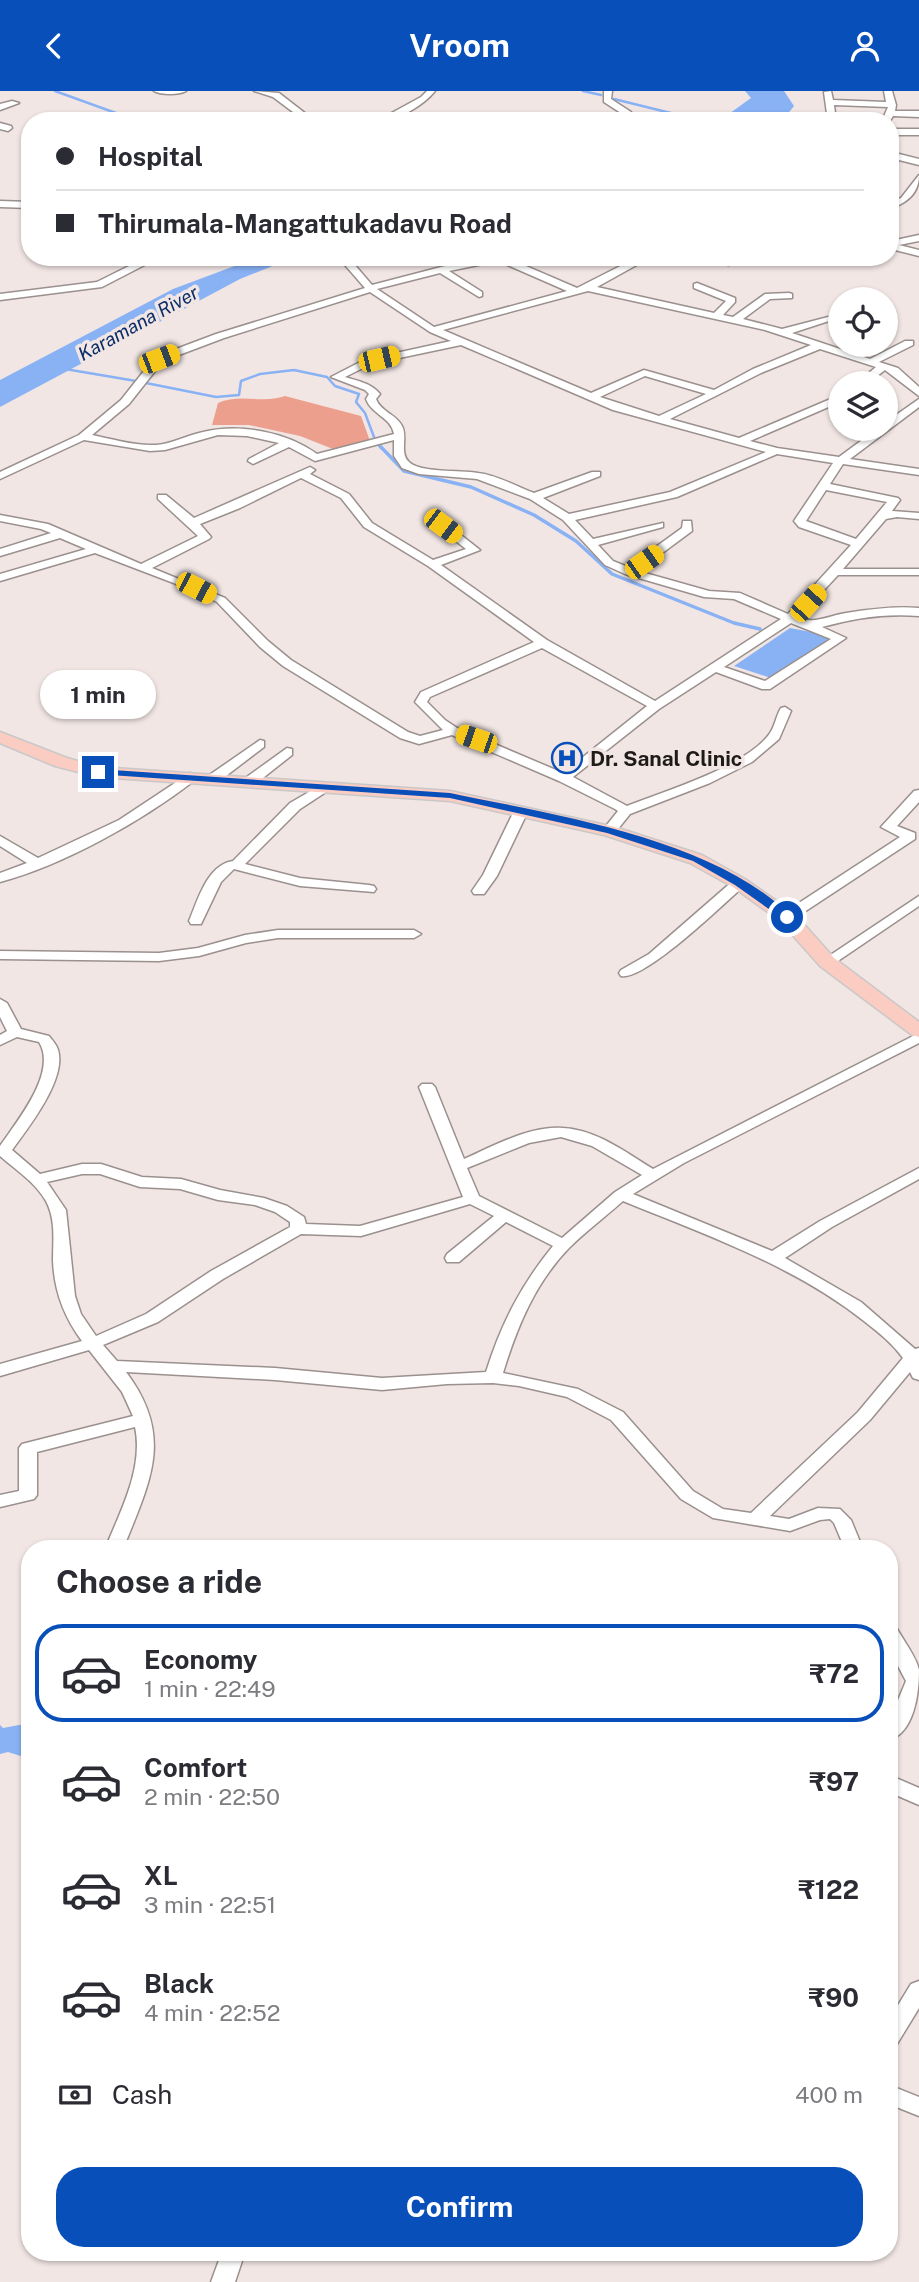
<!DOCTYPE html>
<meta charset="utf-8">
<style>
body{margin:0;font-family:"Public Sans",sans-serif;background:#f7f7f7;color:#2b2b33;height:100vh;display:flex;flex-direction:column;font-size:26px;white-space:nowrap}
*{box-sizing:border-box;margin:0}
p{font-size:23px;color:#7c7c81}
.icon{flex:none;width:38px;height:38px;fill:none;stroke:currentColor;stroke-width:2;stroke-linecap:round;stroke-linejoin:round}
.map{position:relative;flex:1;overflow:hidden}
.side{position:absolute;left:21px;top:1449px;width:877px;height:721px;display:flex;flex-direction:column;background:#fff;border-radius:28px;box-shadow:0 2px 5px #0004}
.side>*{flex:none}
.hud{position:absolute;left:21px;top:21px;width:878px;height:154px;border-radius:28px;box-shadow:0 2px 5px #0004;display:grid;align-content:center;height:154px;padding:0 35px;background:#fff}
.controls{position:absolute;left:828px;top:196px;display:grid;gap:14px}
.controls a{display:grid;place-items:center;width:70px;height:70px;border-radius:50%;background:#fff;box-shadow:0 2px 5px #0004;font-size:35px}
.end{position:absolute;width:32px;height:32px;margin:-16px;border:9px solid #084fb9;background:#fff;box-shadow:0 0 0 4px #fff}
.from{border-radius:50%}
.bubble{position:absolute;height:49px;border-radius:24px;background:#fff;box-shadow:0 2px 5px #0004;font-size:23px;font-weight:700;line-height:49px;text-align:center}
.car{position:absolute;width:21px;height:42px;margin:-21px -10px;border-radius:9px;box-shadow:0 0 5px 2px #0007;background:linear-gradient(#f5c518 24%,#345 0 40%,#f5c518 0 76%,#345 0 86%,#f5c518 0)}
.hud b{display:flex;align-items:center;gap:24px;height:66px;font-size:26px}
.hud b+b{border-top:2px solid #e1e1e2}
.hud i{width:18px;height:18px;background:#2b2b33}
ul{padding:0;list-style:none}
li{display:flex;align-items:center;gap:21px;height:98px;margin:0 14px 10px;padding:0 21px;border:4px solid transparent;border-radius:28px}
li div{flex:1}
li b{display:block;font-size:26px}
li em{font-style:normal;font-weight:700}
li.selected{border-color:#084fb9}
li>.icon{width:63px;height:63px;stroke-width:1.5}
h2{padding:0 35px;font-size:32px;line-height:84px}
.pay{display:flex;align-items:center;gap:18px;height:77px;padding:0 35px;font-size:26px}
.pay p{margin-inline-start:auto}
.button{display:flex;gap:14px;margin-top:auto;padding:14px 35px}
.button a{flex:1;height:80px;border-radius:28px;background:#084fb9;color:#fff;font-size:28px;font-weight:700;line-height:80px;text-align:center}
header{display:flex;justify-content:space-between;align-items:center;height:91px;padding:0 35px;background:#084fb9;color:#fff;font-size:32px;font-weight:700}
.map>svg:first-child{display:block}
</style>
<header><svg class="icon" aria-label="back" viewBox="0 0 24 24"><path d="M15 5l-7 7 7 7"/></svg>Vroom<svg class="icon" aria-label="person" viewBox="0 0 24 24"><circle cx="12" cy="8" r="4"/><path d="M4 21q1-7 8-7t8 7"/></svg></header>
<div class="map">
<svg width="919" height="2191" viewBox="0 0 919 2191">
<rect width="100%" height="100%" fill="#f1e6e4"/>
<path fill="#ed9f8e" d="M285,305l76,20 9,25 -37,8 -33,-13 -51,-11h-37l6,-22c21,-10 45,1 67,-7z"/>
<path fill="#89b2f5" d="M745,0h39l10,15 -12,15h-63l32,-23z
M259,166h36l-55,22 -240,128v-27l173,-91z
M790,537l48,9 -61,43 -43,-14z
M30,1632v34l-3,1 -19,-6 -8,2v-29l3,3z"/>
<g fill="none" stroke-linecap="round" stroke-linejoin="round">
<path stroke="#89b2f5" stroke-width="2.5" d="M55,0l83,30
M583,0l18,4
M614,8l89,22
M65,278l71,12
M146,292l70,14 23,-2 2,-14 19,-7 34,-4 33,7 8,9 24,8 -3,8 9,11 9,24
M378,353l3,4"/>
<path stroke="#89b2f5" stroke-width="3.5" d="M380,355l24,25 67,16 63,28 42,26 36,33 122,49 26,6"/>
<g stroke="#9a908d" stroke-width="3">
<path id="minor" d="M154,0h32c-7,4 -25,4 -32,0z
M254,0l25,2 36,28h-10l-32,-24z
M427,0h8c-12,15 -38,30 -58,30l44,-24z
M604,0h8l-1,8 20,13 2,9h-8l-1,-6 -20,-13z
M831,0l2,9 53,2 -2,-11h8l4,14 -1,6h24v6l-26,-1 -3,5h-8l6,-14 -54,-2 2,16h-8l-4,-29z
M12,10l7,2 -19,7v-6z
M0,32l11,3 1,2 -4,3 -8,-2z
M891,38h28v6h-28z
M891,61l28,7v6l-28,-7z
M919,84c0,18 -12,28 -28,33v-6l10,-4z
M0,110l30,1v6l-30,-1z
M919,144v6l-20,4 20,5v6l-28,-7v-8z
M147,166h13l-58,30 -102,13v-6l97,-12z
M338,166h10l24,28 69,-18 49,-10h15l72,31 61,-31h13l-54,30 117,26 12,-12 -32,-13v-4l3,-1 38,15v4l-12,13 10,2 32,-23 24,-1 3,1v4l-22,1 -27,20 39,10 50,-13v4l-40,13 78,26 35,-18h8v4l-34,17 19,6 21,19v9l-34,-26 -17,13h-11l19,-16 -56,-18 -59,24 -91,46 69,19 101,-43v7l-90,39 27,7 62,9 38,-28h9v-7l33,-23v8l-69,52 69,10v6l-76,-11 -13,20 68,14 2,2 -8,11 27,2v6l-22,-2 -11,2 -43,50h76v6h-81l-40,43c18,6 30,-2 48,-5 25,-4 48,-7 73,-5v8c-33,-3 -65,2 -97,11l24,11 -76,51h-8l-46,-17 -57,37 -86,68 54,29c38,-15 121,-40 143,-73 5,-7 6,-17 11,-25l4,-1 6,4 -12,28 -27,23 -42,21 -80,31 -16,20 -5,1 -7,-4 16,-20 -3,-2 -56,-28 -107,-46 -33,9 -19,-6 -117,-72 -23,-19 -43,-45 -25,-12 -97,-37 -95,28v-7l86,-25 -26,-11 -60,18v-7l51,-16 -10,-4 -41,-8v-6l48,9 93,40 57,-28 -40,-37v-4h8l28,23 116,-51 5,3 -5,4 39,20 23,29 61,37 33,-11 -29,-23 10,-2 33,26 -39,15 106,75 108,61 126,-82 -47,-20 -30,-2 -79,-23 -20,-9 -42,-45 -33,-21 -53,-20 -58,-5 -17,-6 -8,-12v-16l-79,21 -26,-14 -36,17 -5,-3 1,-2 30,-16 -32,-7 -29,-1 -53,15 -15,1 -66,-11 -84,39v-7l79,-37 42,-35 34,-43 61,-23 149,-46zM498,170l69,30 -133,36 -57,-38 63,-16 39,24 3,-1v-4l-33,-21zM588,200l177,39 46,15 -58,24 -39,21 -70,-20 -53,23 -148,-63zM370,201l60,40 21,9 -87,19 -33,17 34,13 4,4 -3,5c6,16 25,18 28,35l-77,20c-30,-22 -77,-31 -114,-22 -16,3 -31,12 -47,13 -21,1 -44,-6 -64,-10l37,-31 34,-43 61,-23zM461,254l152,65 153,42 -96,40 -101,22 -26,-16 57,-22v-4h-8l-58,21c-18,-7 -38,-18 -56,-20 -17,-3 -58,0 -69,-11 -10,-9 -1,-25 -7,-36 -6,-12 -21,-14 -26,-27l4,-5c-9,-11 -22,-13 -35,-17l26,-13zM645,285l61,18 -47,22 -59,-19zM777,363l56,9 -39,58 5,6 52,18 -63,69 -48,-21 -31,-2 -71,-20 54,-40 -1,-10h-8l-1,7 -54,39 -15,-6 -15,-16 65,-18v-4l-70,16 -18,-19 102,-23zM301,387l40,20 23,29 64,39 106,76 -113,50 -6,10 28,28 -23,6 -12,-4 -117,-72 -23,-19 -43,-43 -73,-30 57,-29 2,-2 -11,-13 40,-16zM826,399l61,12 -31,37 -50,-18zM791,532l40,16 -66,42 -41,-14zM542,557l105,58 -84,67 -106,-45 -12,-8 -18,-18 3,-5z
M711,166h48l-31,8z
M792,166h27l-24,5 -3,-1z
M260,649l4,1v6l-46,35h-10v-6z
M287,657l5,1v6l-38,30h-10v-6z
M190,682l6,4 -1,3c-53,41 -131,85 -195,102v-9l27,-10 -27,-17v-10l38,22 81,-38z
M321,694l5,1v6l-26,17 -55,55 55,14 69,7 5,1 2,3 -2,3 -74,-6 -66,-17 -13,13 -20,42h-10l-2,-3c9,-21 18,-56 44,-60l57,-58z
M919,699v12l-22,24 18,7v6l-123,81h-10l-2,-3 2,-3 118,-77 -19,-10 33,-36z
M521,716l7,4 -31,65 -13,18h-10l-2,-3 11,-16 31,-64z
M739,788l5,1 2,3 -2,3c-21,18 -99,95 -123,90l-2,-3 2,-3 28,-16 85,-74z
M919,805v10l-87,59 -5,1 -7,-4z
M278,839h136l7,4 -7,4h-136l-32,5 -47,13 -40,5 -159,-2v-8l159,2 39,-5 47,-13z
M0,908l7,4 14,26 28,7c3,4 8,9 9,14 9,29 -30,78 -46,100l28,24 42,-10h19l41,13 39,2 39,11 44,8 23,8 17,11 2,7 54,2 103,-29 -44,-110 3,-3h10l3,3 29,72c29,-13 67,-34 99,-31 34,2 62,24 90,41l266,-136v10l-235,120 -51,31 139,57 48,-30 99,-53v11l-87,48 -47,31 76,44 54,47 4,-1v32l-6,-2 -3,-6 -40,48 -100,96 19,3 29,-11 22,1 11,11 12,29h-18l-11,-26 -4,-4 -10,1 -30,11 -77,-13 -32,-19 -70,-79 -44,-23 -48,-11 -26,-3 -46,1 -65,6 -107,-10 -149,-8c49,65 24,109 -3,177h-18c15,-37 39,-81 30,-122l-98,25v43l-3,4 -34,8v-12l19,-4v-43l3,-4 111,-28 -11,-24 -33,-42 -89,26v-12l82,-23c-18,-24 -28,-50 -29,-81 0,-20 3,-40 -7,-59 -11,-19 -30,-31 -46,-45v-10c17,-25 58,-74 39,-104l-22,-5 -17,8v-10l7,-4 -7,-14zM561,1046l31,9 50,29 -27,17 -53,46 -83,-42 -12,-28 62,-25zM82,1083h18l40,13 40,2 38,11 37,5 20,7 15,10v5l-79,44 -65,43 -50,22 -15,-22 -6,-18 -9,-86 -19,-28zM623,1110c83,34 170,64 241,120 14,11 28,22 39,37l-45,54 -107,101 -28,-4 -30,-18 -70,-79 -45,-23 -75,-16c14,-46 32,-90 66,-125 17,-17 36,-31 54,-47zM470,1113l24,12 -47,38 -2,4 2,4h12l47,-40 47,24c-32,39 -52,78 -67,126l-104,6 -107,-10 -158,-7 -14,-16 55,-23 65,-43 78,-45 60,2z
M889,1534l7,2c7,13 20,29 23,43 0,24 -5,63 -30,70v-18l17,-41 -17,-32z
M889,1684l30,13v17l-30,-13z
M919,1890v27l-22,36 -8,3v-27l22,-36z
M889,1994l30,12v19l-30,-12z
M222,2161h23l-10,30h-24z"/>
</g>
<g stroke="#c9c8c8" stroke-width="3">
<path id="major" d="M0,641l67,26 32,9 351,24 165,36 87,28 43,24 49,34 40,45 85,64v15l-7,-2 -92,-69 -40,-45 -47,-34 -43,-24 -86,-28 -154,-34 -352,-24 -43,-11 -55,-23z"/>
</g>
<use href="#minor" fill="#fff" fill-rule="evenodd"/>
<use href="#major" fill="#faccc2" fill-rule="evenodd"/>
</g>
<path fill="#084fb9" d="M98,678l352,24c105,22 264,45 342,124l-9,2 -48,-34 -42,-24 -86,-28 -157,-35 -355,-24v-4z"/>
<defs>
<g id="hospital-ring" transform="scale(1.575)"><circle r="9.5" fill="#f1e6e4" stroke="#084fb9" stroke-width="1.5"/><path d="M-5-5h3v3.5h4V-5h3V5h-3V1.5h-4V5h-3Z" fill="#084fb9"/></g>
</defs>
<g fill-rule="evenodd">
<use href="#hospital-ring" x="567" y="667"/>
</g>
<g text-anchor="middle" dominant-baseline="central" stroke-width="7" stroke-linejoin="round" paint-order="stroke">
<g font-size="19" font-style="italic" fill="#0a2d67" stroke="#f1e6e4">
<text transform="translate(138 232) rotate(-29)">Karamana River</text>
</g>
<g font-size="21" font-weight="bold" fill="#1e1a19" stroke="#f1e6e4" text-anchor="start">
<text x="590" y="667">Dr. Sanal Clinic</text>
</g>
</g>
</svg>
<div class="controls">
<a><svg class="icon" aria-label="locate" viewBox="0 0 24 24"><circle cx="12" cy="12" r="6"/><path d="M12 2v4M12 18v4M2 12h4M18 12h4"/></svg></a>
<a><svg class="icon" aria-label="layers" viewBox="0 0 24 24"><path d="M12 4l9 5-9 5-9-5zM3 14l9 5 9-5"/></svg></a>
</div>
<i class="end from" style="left:787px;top:826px"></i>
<i class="end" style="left:98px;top:681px"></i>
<div class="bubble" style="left:40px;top:579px;width:116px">1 min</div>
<i class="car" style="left:159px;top:268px;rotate:69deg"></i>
<i class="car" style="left:379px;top:268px;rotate:77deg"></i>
<i class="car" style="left:443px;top:435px;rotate:127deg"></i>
<i class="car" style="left:644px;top:471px;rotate:55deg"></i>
<i class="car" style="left:196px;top:497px;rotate:117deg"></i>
<i class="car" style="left:808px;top:512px;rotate:42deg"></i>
<i class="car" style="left:476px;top:648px;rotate:289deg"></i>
<div class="hud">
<b><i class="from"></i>Hospital</b>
<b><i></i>Thirumala-Mangattukadavu Road</b>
</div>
<section class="side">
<h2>Choose a ride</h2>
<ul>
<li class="selected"><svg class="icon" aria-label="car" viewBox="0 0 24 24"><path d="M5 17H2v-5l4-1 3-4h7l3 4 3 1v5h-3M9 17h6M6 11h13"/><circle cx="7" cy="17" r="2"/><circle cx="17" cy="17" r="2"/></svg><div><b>Economy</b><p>1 min · 22:49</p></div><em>₹72</em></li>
<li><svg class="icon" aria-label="car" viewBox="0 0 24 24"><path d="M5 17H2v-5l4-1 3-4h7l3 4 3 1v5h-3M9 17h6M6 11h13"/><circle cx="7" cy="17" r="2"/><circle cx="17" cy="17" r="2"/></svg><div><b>Comfort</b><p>2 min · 22:50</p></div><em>₹97</em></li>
<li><svg class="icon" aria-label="car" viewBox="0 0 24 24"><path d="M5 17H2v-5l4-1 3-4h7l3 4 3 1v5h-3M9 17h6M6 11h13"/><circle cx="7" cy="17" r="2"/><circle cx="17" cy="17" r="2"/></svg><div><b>XL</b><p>3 min · 22:51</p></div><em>₹122</em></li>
<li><svg class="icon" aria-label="car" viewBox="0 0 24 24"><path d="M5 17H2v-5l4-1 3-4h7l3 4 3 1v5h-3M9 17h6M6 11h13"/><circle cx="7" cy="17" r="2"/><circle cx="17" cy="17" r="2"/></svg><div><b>Black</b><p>4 min · 22:52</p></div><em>₹90</em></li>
</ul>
<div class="pay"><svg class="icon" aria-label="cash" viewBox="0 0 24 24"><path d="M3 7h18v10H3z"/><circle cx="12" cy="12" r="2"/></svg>Cash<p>400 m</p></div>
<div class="button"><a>Confirm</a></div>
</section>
</div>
